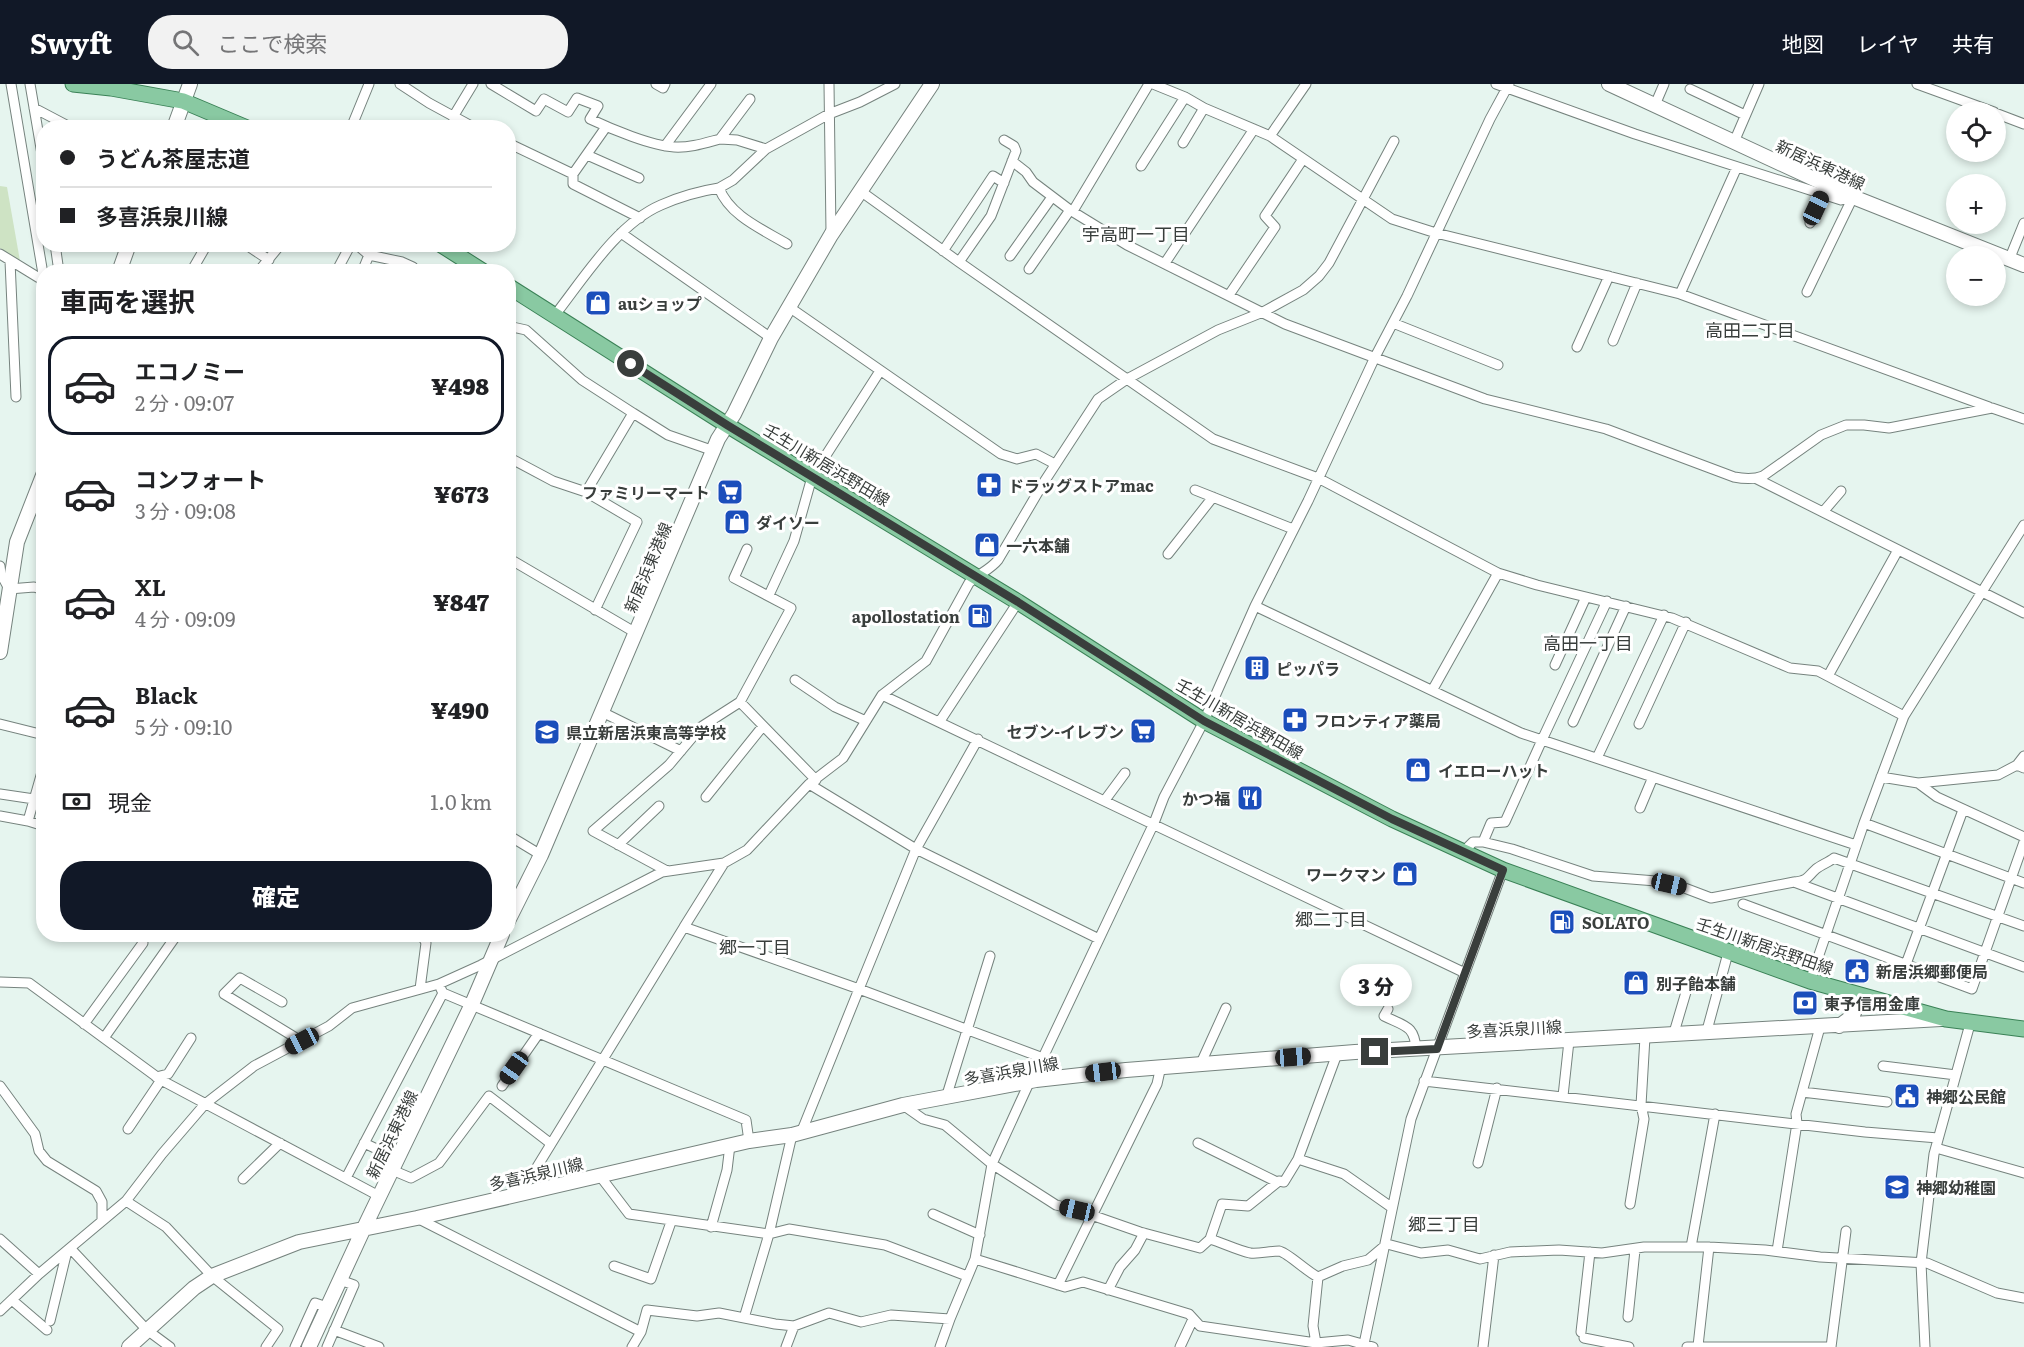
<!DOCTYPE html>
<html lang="ja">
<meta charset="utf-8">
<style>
body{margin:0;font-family:Literata,"Noto Sans JP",serif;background:#f2f2f2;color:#202124;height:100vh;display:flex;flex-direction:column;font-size:22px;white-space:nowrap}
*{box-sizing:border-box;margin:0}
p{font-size:20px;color:#757577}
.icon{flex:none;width:33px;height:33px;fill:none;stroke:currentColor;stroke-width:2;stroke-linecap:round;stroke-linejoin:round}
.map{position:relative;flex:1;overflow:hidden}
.panel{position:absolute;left:36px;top:180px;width:480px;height:678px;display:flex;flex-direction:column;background:#fff;border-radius:24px;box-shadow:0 3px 9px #0003}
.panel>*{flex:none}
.guide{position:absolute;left:36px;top:36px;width:480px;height:132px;border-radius:24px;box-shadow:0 3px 9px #0003;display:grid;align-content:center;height:132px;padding:0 24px;background:#fff}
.fabs{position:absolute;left:1946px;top:18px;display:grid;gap:12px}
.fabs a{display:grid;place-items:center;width:60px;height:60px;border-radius:50%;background:#fff;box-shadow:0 3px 9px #0003;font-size:30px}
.end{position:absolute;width:27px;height:27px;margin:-14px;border:8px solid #393e3c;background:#fff;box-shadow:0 0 0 3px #fff}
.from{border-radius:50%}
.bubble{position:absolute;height:42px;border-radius:21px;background:#fff;box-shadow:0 3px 9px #0003;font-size:20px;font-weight:800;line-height:42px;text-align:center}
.car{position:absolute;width:18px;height:36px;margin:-18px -9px;border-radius:8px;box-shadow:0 0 4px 2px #0007;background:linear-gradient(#222 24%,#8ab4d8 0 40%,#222 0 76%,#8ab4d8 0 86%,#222 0)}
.guide b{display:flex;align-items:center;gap:21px;height:57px;font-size:22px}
.guide b+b{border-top:2px solid #e0e0e0}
.guide i{width:15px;height:15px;background:#202124}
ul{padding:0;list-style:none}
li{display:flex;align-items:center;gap:18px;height:99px;margin:0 12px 9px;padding:0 12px;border:3px solid transparent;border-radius:24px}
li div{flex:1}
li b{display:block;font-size:22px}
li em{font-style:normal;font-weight:800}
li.on{border-color:#111827}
li>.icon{width:54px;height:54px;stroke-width:1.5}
h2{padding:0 24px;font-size:27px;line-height:72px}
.pay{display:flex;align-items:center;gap:15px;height:66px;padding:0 24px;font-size:22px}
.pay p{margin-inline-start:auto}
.cta{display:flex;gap:12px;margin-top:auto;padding:12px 24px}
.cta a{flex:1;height:69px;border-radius:24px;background:#111827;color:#fff;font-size:24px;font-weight:800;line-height:69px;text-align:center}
header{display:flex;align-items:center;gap:36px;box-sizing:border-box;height:84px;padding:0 30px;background:#111827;color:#fff}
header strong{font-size:28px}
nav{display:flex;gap:33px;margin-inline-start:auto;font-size:21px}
.search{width:420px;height:54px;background:#f2f2f2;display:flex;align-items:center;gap:15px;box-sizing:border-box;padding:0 21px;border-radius:24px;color:#757577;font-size:22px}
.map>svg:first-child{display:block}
</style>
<header>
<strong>Swyft</strong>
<div class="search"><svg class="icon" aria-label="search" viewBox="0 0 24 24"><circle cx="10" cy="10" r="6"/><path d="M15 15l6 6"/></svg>ここで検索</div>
<nav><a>地図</a><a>レイヤ</a><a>共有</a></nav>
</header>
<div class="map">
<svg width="2024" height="1263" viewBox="0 0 2024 1263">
<rect width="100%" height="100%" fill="#e6f5ef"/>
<path fill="#cee3c4" d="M0,102l7,1 13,74 -20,-13z"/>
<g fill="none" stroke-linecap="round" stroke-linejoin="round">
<g stroke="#76837e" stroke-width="11">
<path id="street" d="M11,0l33,196
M30,0l14,82
M400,0l29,19 46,25
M491,0l45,27 8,-12 24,13 9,-14 21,8 -8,13c21,10 62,27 84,28 16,1 31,-4 46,-8
M656,0l7,4 2,-4
M829,0l2,148
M1153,0l32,13 19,11 66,28 122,83 44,14 244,61 309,113
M1496,0l139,50 206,66 12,-3
M1917,0l77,28
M1690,5l55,26
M750,15l-30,40 17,1 29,9 63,-35 31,-12 35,-18
M1655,21l9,-21
M34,24l38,20
M1995,29l29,11
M453,33l20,-33
M351,44l18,-44
M1270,52l36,-52
M1734,58l25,-58
M508,59l65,31 33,-47
M1183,59l21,-35
M665,62l46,-62
M766,65l-33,31 -14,8c11,28 43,41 68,56
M587,71l52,23
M1012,77l14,11 7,10 37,28 57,35 158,79 200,75 121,30 128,48c10,2 19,3 29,-1l58,-41 25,-10h18l25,3 103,-20 32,11
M1141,82l44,-69
M573,90v10l67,34
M859,106l100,72 254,177 105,39 180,95 39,12 135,33 118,50 28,3 86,45
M1073,127l76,-127
M1810,139l13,-29
M621,149l150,105
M55,160l4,28
M245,160l24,16
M356,160l13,11 33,7 11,5
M943,167l50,-75 11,7
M0,170l44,27
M1010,172l42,-59
M2009,176l15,-37
M10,177l6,136
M959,178l32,-46 25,-65 -2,-5 -10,-6
M1165,179l89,-134
M1029,185l41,-59
M191,188l15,-26
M258,188l23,-28
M336,188l15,-28
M362,188l7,-17
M1807,208l46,-95
M1680,210l57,-127
M1229,211l46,-68 -10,-11 38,-57
M789,223l212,147 16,5 19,-5 19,10
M555,231c29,-37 62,-91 106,-110 18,-8 39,-14 58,-17
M1393,239l105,42
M508,242l18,4 56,50 51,33
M1613,257l24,-58
M1577,263l32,-71
M508,373l45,24 33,11
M1757,395l267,134
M1195,406l98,39
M1823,428l18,-21
M1168,470l45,-57
M508,474l128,75
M0,482l1,8 8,15 25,-2 10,3
M769,511l25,-54 18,-64 68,-106
M1607,517l-65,139 314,105
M1255,522l266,127 21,7 -37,82 -14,1 -8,19h-10l-10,10
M595,526l42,-88 -51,-30 47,-79 35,22 46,16
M1555,581l31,-68
M1828,592l70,-126
M795,596l40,27 31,14
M1433,605l65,-116
M882,611l583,278
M740,618l51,-94 -57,-30 13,-29
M602,628l79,39
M940,637l78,-119
M1573,638l53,-116
M0,640l44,11
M1639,640l47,-102
M978,655l-62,110 -57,140 184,69
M2024,672l-7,9 7,3
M1597,674l67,-143
M1881,693l37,6 19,14 87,40
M1918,699l80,-8 19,-10
M809,700l107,65 183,90
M0,710l34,5
M706,713l57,-71
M1105,716l20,-27
M1640,724l13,-31
M0,732l28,5 16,5
M28,737l16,-56
M1864,739l160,60
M508,751l33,20
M1483,758l29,7 81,27 63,5 26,6 29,11 83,-16 230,85
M618,761l41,-39
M724,779l-40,64 175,62 -58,144
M667,787l-74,-40 76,-66 32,-38 39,-25 76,78
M1795,798c14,-2 12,-5 21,-13 5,-4 13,-7 18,-11l190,68
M1743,820l229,85 52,-147
M418,850l5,3 3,6 -6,46
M1906,880l57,-154
M1810,897l54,-158 40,-107 120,-191
M0,898l29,1 132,97 218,116
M443,909l303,127 3,21
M282,918l-42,-24 -16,16 77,47
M1388,925l-4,7c20,10 31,9 32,34
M84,940l59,-81
M1706,950l22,-81
M1673,952l16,-54
M104,954l72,-102
M1201,979l25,-55
M1883,982l73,9
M156,993l12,-3 23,-36
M1036,996l2,-12 116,-245 10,-26 40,-76 51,-115 53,-105 67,-144 32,-61 83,-177 19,-35
M1424,997l441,51 73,6
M1029,999l-37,81 -17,95 90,28 18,-5 106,32 11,12 116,17 32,-3 25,7
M0,1002l35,48 4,17 8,10 49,30 6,11v19
M502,1002l37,-53
M1802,1008l85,10
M1563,1012l6,-55
M946,1014l44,-142
M903,1021l20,14 22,6 47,39 64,41 21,5 63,22 60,16 10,-9
M128,1045l33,-49
M364,1059l34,16
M1198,1059l79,39
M1936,1064l88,25
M1298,1075l39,-105
M1478,1079l19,-75
M392,1086l19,8 28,-15 50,-67 61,47
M600,1092l29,38 140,20 20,-5 96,16 82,31
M346,1094l97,-185 -2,-4
M243,1095l37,-36
M521,1109l163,-266
M1630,1120l14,-85 -3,-14 4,-68
M1391,1123l-47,-33 -46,-15 -14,23 -5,-1 -31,25 -26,-2 -12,35c13,4 27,11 40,14 10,1 19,-2 29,-2 8,1 28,21 39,26l25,-11 25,-6 19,-16 34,9 27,-3 32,9 30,-7 49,-2 43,3 42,-6h65l56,3 55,7 107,6 70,30 27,5
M933,1130l47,21
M417,1134l224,114
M711,1143l16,-57 3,-25
M0,1155l39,35
M1691,1163l24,-133
M70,1164l77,82 23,17
M1777,1167l20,-128 -1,-9 24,-87
M614,1182l37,13 20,-57
M1058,1201l99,-201 4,-18
M1108,1206l12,-23 15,-17 9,-17
M12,1216l35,30
M0,1227l39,-37 87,-73
M1628,1233l7,-67
M744,1234l25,-84 23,-99
M50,1237l17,-70
M334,1246l45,17
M1581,1248l9,-80
M1584,1254l45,9
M1316,1259l-3,-17 5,-49
M1364,1260l47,-225 92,-249
M1698,1262l11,-99
M266,1263l12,-18 -66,-53 -46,-49 -40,-26 36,-47 43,-50 49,-38 75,-40 23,-18 87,-24 42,-19 181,-93 62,-9 23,-13 62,-66 34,-26 39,-63 44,-34 43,-78c9,-9 21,-13 29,-23l46,-78 54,-83 29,-20 91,-49 45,-18 40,-22 16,-14 10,-13 65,-122
M295,1263l20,-44 12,4
M327,1263l27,-62 -14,-5
M632,1263l9,-15 6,-22 50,6 22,-3 56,11 19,2 35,-13 32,9 30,-7 59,4 25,-60
M786,1263l8,-21
M940,1263l10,-28
M1180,1263l13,-28
M1483,1263l11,-92
M1687,1263h144
M1831,1263l15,-116
M1925,1263l-4,-84 13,-109 36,-130"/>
</g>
<g stroke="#76837e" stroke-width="16">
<path id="secondary" d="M1609,0l244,113 171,68
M174,44l16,-44
M119,188l10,-28
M0,568l17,-110 27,-69
M508,837l33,-66 177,-416 16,-25 37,-76 60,-103 101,-151
M1839,942c17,-11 21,-16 9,-34
M129,1263l65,-59 18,-12 87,-34 118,-24 332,-77 43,-6 111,-30 133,-25 90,-10 229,-18 586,-33
M309,1263l55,-119 108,-224 30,-70"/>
</g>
<g stroke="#3a8156" stroke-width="17">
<path id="primary" d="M73,0l38,4 72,13 64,27
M440,160l44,28
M508,202l219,139 291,177 186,119 188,98 111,51 307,111 136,38 78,10"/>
</g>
<use href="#street" stroke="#fff" stroke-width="9"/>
<use href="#secondary" stroke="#fff" stroke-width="14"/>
<use href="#primary" stroke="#89c9a2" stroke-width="15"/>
</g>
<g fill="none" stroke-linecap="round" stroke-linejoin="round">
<path stroke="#393e3c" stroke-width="8" d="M631,280l96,61 291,177 186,119 188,98 111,51 -66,179 -62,3"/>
</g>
<defs>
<g id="shop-square" transform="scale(1.35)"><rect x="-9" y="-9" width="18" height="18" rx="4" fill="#1b4ebb" stroke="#fff"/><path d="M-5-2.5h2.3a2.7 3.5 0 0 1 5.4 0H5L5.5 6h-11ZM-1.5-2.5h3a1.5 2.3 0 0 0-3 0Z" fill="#fff"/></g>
<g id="pharmacy-square" transform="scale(1.35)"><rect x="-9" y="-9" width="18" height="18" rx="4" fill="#1b4ebb" stroke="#fff"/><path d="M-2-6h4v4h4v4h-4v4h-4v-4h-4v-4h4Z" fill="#fff"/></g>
<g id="supermarket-square" transform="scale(1.35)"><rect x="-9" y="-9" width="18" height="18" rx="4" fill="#1b4ebb" stroke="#fff"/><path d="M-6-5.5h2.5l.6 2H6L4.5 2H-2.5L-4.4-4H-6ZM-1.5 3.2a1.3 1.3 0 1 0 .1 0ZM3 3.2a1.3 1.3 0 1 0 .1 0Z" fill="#fff"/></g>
<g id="fuel-square" transform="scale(1.35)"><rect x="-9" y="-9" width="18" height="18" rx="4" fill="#1b4ebb" stroke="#fff"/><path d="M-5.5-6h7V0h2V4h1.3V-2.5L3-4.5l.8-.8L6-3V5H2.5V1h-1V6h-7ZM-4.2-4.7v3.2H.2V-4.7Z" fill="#fff"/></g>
<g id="building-square" transform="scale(1.35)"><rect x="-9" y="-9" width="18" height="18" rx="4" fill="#1b4ebb" stroke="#fff"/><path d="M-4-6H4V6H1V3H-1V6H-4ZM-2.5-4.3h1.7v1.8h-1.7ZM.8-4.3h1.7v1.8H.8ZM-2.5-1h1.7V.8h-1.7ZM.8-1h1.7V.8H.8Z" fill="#fff"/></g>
<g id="school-square" transform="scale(1.35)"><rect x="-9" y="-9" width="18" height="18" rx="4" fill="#1b4ebb" stroke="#fff"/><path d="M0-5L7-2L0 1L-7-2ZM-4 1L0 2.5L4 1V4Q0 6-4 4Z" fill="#fff"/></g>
<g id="restaurant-square" transform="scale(1.35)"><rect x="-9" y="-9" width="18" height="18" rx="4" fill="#1b4ebb" stroke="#fff"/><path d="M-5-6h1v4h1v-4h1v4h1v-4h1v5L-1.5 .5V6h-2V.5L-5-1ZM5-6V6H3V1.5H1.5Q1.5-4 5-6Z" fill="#fff"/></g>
<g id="civic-square" transform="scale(1.35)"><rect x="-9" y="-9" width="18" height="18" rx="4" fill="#1b4ebb" stroke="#fff"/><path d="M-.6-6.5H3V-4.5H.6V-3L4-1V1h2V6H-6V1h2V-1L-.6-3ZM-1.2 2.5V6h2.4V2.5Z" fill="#fff"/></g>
<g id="bank-square" transform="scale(1.35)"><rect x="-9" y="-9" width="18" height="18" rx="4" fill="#1b4ebb" stroke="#fff"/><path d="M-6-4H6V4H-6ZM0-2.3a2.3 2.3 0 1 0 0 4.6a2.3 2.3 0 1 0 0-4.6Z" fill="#fff"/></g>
</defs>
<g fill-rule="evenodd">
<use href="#shop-square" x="598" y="219"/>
<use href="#pharmacy-square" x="989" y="401"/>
<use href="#supermarket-square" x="730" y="408"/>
<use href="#shop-square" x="737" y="438"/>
<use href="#shop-square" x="987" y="461"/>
<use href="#fuel-square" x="980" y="532"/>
<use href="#building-square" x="1257" y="584"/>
<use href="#pharmacy-square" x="1295" y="636"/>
<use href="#supermarket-square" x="1143" y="647"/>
<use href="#school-square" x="547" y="648"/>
<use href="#shop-square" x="1418" y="686"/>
<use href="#restaurant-square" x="1250" y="714"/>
<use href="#shop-square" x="1405" y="790"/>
<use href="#fuel-square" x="1562" y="838"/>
<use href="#civic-square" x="1857" y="887"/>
<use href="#shop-square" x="1636" y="899"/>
<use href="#bank-square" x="1805" y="919"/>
<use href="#civic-square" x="1907" y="1012"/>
<use href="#school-square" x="1897" y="1103"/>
</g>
<g text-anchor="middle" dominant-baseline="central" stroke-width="6" stroke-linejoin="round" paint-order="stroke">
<g font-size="16" fill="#393e3c" stroke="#fff">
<text transform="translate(1821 80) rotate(25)">新居浜東港線</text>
<text transform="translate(827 380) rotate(31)">壬生川新居浜野田線</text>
<text transform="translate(647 483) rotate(-67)">新居浜東港線</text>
<text transform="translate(1240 634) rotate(30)">壬生川新居浜野田線</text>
<text transform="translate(1765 861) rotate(19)">壬生川新居浜野田線</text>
<text transform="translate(1514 944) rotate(-3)">多喜浜泉川線</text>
<text transform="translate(1011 986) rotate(-10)">多喜浜泉川線</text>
<text transform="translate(391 1050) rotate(-64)">新居浜東港線</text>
<text transform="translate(536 1089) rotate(-13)">多喜浜泉川線</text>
</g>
<g font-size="16" font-weight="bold" fill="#393e3c" stroke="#fff" text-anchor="start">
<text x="618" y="219">auショップ</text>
<text x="1008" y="401">ドラッグストアmac</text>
<text x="710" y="408" text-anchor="end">ファミリーマート</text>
<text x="756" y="438">ダイソー</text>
<text x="1006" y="461">一六本舗</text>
<text x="960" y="532" text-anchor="end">apollostation</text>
<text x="1276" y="584">ピッパラ</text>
<text x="1314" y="636">フロンティア薬局</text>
<text x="1124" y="647" text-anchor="end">セブン-イレブン</text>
<text x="566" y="648">県立新居浜東高等学校</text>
<text x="1438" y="686">イエローハット</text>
<text x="1230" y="714" text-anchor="end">かつ福</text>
<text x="1386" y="790" text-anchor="end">ワークマン</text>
<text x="1582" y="838">SOLATO</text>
<text x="1876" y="887">新居浜郷郵便局</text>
<text x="1656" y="899">別子飴本舗</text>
<text x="1824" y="919">東予信用金庫</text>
<text x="1926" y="1012">神郷公民館</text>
<text x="1916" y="1103">神郷幼稚園</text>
</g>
<g font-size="18" fill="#393e3c" stroke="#fff">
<text x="1136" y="149">宇高町一丁目</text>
<text x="1750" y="245">高田二丁目</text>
<text x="1588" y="558">高田一丁目</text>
<text x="1331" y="834">郷二丁目</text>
<text x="755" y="862">郷一丁目</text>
<text x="1444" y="1139">郷三丁目</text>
</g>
</g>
</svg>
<div class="fabs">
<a><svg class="icon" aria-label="locate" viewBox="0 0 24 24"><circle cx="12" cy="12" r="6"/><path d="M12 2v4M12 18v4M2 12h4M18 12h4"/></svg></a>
<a>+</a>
<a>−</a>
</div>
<i class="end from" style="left:631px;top:280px"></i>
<i class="end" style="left:1375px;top:968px"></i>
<div class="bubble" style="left:1340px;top:880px;width:72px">3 分</div>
<i class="car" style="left:1816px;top:124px;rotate:25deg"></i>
<i class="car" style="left:1669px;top:800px;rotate:103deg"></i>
<i class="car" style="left:302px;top:957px;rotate:242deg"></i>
<i class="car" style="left:1293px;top:973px;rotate:86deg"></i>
<i class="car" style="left:514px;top:984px;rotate:215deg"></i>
<i class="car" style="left:1103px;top:988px;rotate:263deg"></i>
<i class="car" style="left:1077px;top:1126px;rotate:283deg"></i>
<div class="guide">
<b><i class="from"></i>うどん茶屋志道</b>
<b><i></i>多喜浜泉川線</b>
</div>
<section class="panel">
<h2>車両を選択</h2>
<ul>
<li class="on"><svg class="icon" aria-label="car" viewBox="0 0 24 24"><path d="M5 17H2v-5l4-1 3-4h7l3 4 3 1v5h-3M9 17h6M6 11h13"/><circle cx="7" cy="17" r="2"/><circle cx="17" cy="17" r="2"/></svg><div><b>エコノミー</b><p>2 分 · 09:07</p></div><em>¥498</em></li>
<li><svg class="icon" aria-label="car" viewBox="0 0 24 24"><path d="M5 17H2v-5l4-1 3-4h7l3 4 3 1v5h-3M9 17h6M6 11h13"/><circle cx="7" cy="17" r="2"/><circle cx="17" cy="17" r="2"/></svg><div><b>コンフォート</b><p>3 分 · 09:08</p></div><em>¥673</em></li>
<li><svg class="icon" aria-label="car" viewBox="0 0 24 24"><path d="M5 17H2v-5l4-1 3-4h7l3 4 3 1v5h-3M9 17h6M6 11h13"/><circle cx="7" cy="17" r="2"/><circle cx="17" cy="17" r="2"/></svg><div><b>XL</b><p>4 分 · 09:09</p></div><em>¥847</em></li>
<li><svg class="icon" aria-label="car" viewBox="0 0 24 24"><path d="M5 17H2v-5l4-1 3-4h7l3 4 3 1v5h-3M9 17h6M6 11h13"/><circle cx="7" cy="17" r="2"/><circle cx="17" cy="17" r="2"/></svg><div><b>Black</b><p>5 分 · 09:10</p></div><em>¥490</em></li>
</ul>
<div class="pay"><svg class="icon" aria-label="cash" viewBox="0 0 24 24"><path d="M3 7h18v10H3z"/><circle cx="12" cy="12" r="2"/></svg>現金<p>1.0 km</p></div>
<div class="cta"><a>確定</a></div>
</section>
</div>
